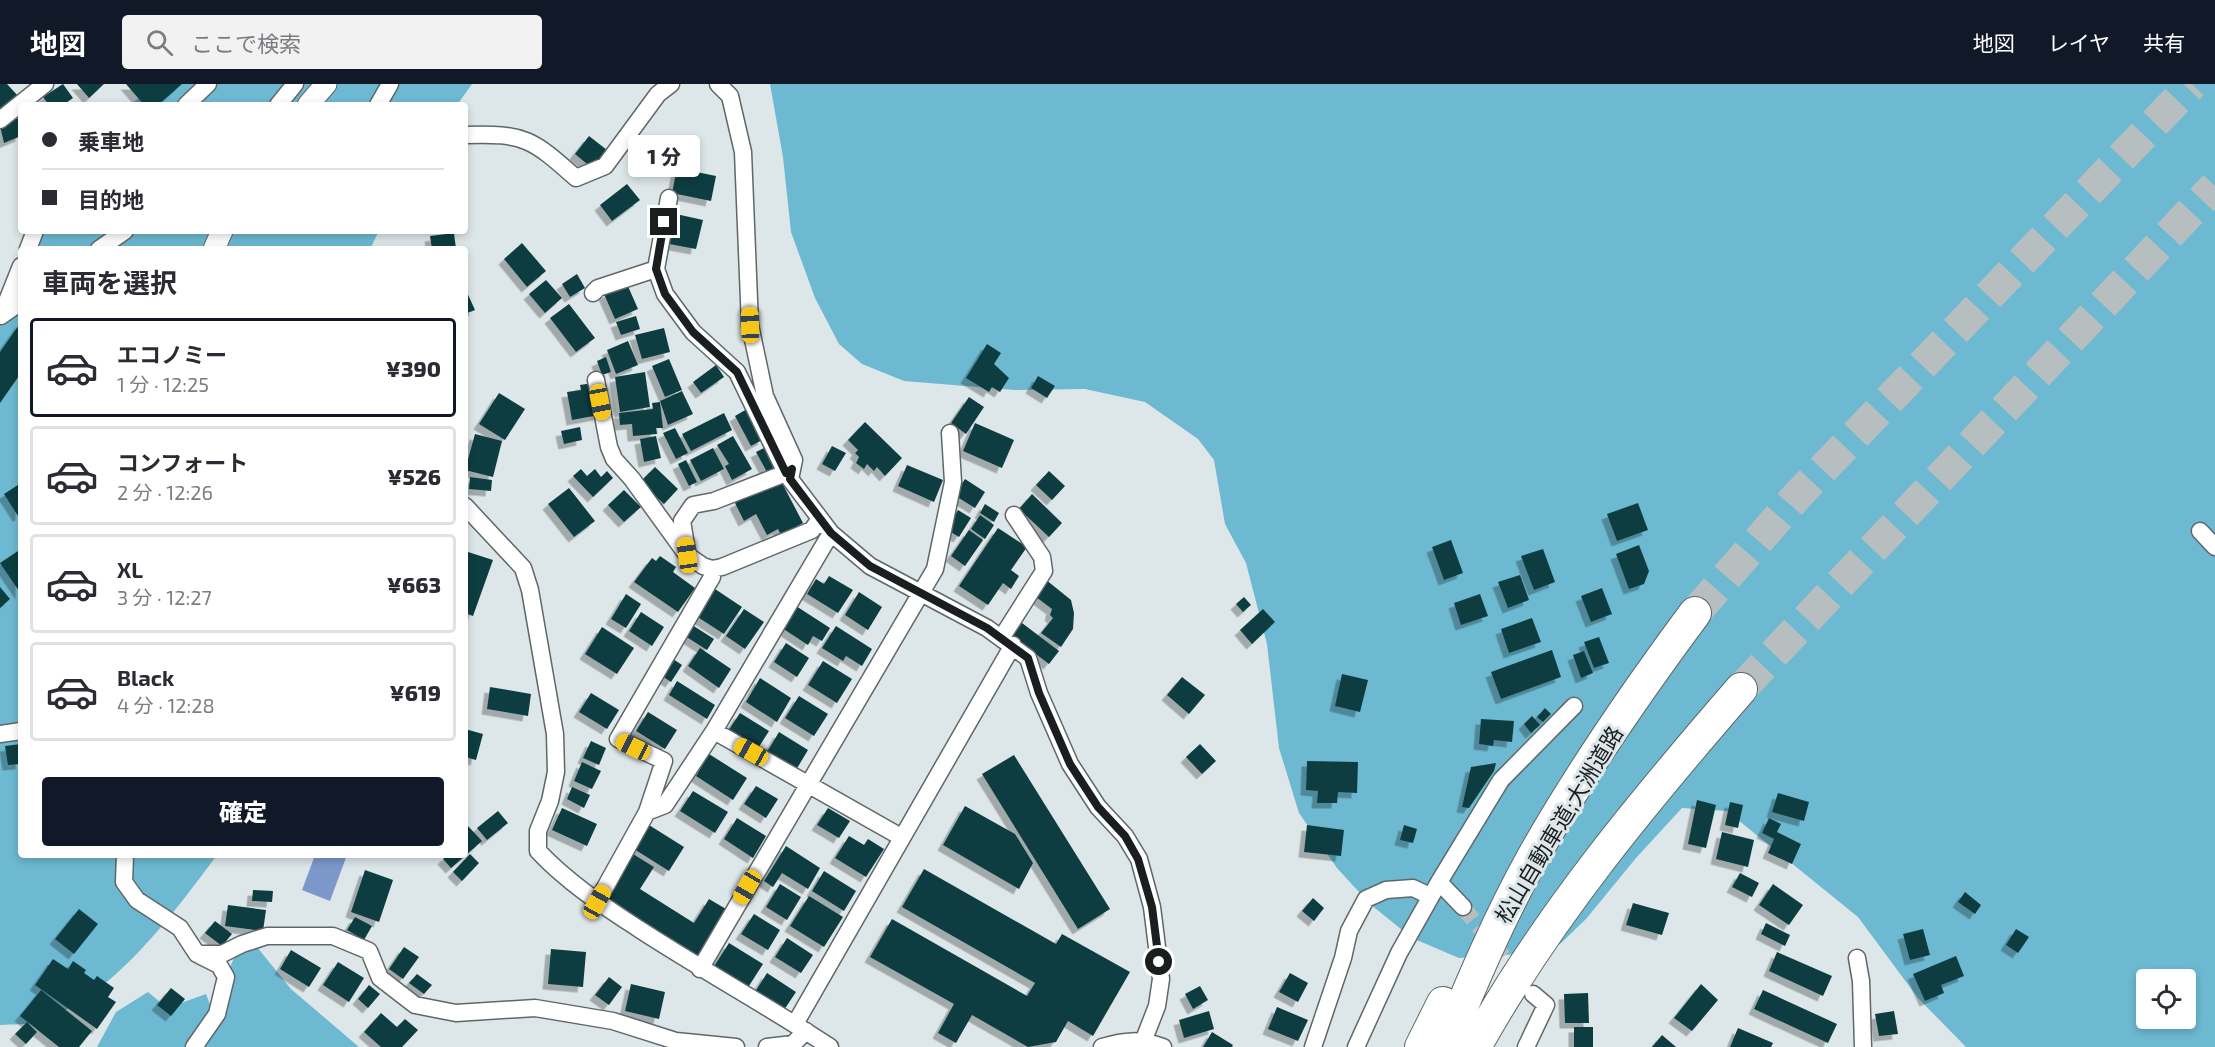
<!DOCTYPE html>
<html lang="ja">
<meta charset="utf-8">
<style>
body{margin:0;font-family:"Exo 2","Noto Sans JP",sans-serif;background:#f2f2f3;color:#2b2b33;height:100vh;display:flex;flex-direction:column;font-size:22px;white-space:nowrap}
*{box-sizing:border-box;margin:0}
p{font-size:20px;color:#7c7c81}
.icon{flex:none;width:33px;height:33px;fill:none;stroke:currentColor;stroke-width:2;stroke-linecap:round;stroke-linejoin:round}
.map{position:relative;flex:1;overflow:hidden}
.drawer{position:absolute;left:18px;top:162px;width:450px;height:612px;display:flex;flex-direction:column;background:#fff;border-radius:6px;box-shadow:0 3px 9px #0003}
.drawer>*{flex:none}
.banner{position:absolute;left:18px;top:18px;width:450px;height:132px;border-radius:6px;box-shadow:0 3px 9px #0003;display:grid;align-content:center;height:132px;padding:0 24px;background:#fff}
.fabs{position:absolute;left:2136px;top:885px;display:grid;gap:12px}
.fabs a{display:grid;place-items:center;width:60px;height:60px;border-radius:6px;background:#fff;box-shadow:0 3px 9px #0003;font-size:30px}
.end{position:absolute;width:27px;height:27px;margin:-14px;border:8px solid #1b1e1f;background:#fff;box-shadow:0 0 0 3px #fff}
.from{border-radius:50%}
.bubble{position:absolute;height:42px;border-radius:6px;background:#fff;box-shadow:0 3px 9px #0003;font-size:20px;font-weight:800;line-height:42px;text-align:center}
.car{position:absolute;width:18px;height:36px;margin:-18px -9px;border-radius:8px;box-shadow:0 0 4px 2px #0007;background:linear-gradient(#f5c518 24%,#345 0 40%,#f5c518 0 76%,#345 0 86%,#f5c518 0)}
.banner b{display:flex;align-items:center;gap:21px;height:57px;font-size:22px}
.banner b+b{border-top:2px solid #e1e1e2}
.banner i{width:15px;height:15px;background:#2b2b33}
ul{padding:0;list-style:none}
li{display:flex;align-items:center;gap:18px;height:99px;margin:0 12px 9px;padding:0 12px;border:3px solid #e1e1e2;border-radius:6px}
li div{flex:1}
li b{display:block;font-size:22px}
li em{font-style:normal;font-weight:800}
li.active{border-color:#111827}
li>.icon{width:54px;height:54px;stroke-width:1.5}
h2{padding:0 24px;font-size:27px;line-height:72px}
.cta{display:flex;gap:12px;margin-top:auto;padding:12px 24px}
.cta a{flex:1;height:69px;border-radius:6px;background:#111827;color:#fff;font-size:24px;font-weight:800;line-height:69px;text-align:center}
header{display:flex;align-items:center;gap:36px;box-sizing:border-box;height:84px;padding:0 30px;background:#111827;color:#fff}
header strong{font-size:28px}
nav{display:flex;gap:33px;margin-inline-start:auto;font-size:21px}
.search{width:420px;height:54px;background:#f2f2f3;display:flex;align-items:center;gap:15px;box-sizing:border-box;padding:0 21px;border-radius:6px;color:#7c7c81;font-size:22px}
.map>svg:first-child{display:block}
</style>
<header>
<strong>地図</strong>
<div class="search"><svg class="icon" aria-label="search" viewBox="0 0 24 24"><circle cx="10" cy="10" r="6"/><path d="M15 15l6 6"/></svg>ここで検索</div>
<nav><a>地図</a><a>レイヤ</a><a>共有</a></nav>
</header>
<div class="map">
<svg width="2215" height="963" viewBox="0 0 2215 963">
<defs>
<filter id="shadow"><feDropShadow dx="-5.5" dy="5.5" stdDeviation="0" flood-color="#0004"/></filter>
</defs>
<rect width="100%" height="100%" fill="#dde6e8"/>
<path fill="#6db9d1" fill-rule="evenodd" d="M163,0h309l-15,21h-327l19,-15z
M770,0h1445v963h-249l-48,-49 -60,-81 -131,-106 -45,-3 -46,50 -50,61 -26,25 -41,10 -60,4 -47,-20 -42,-34 -33,-36 -38,-55 -20,-65 -12,-104 -21,-81 -21,-39 -11,-64 -16,-21 -53,-37 -60,-13 -70,1 -111,-9 -42,-17 -23,-20 -24,-46 -24,-66 -8,-75zM2146,896h40v38h-40z
M42,147h337l-9,18h-331z
M21,225v546h196c-45,60 -105,144 -180,167 -11,3 -25,2 -37,3v-709z
M257,863l34,42 68,58h-262l19,-35 32,-20 19,16 39,-14 6,16 24,-57z"/>
<path fill="#7c98cb" d="M315,771h32l-17,46 -28,-11z"/>
<path fill="#0e3e40" filter="url(#shadow)" d="M0,0h7l12,13 -19,17z
M63,0l10,14 -10,7h-14l-6,-8z
M77,0h27l-15,14z
M126,0h56l-24,21h-14z
M21,33v19l-17,7 -4,-17z
M589,52l18,14 -15,18 -17,-14z
M677,84l39,8 -5,25 -39,-8z
M627,100l13,16 -28,21 -12,-16z
M676,130l27,6 -7,29 -27,-5z
M454,149l2,16h-24l-2,-13z
M522,159l24,28 -19,16 -23,-28z
M577,190l8,14 -15,9 -8,-13z
M546,196l16,18 -17,15 -16,-19z
M627,200l11,25 -23,10 -11,-25z
M465,204l10,22 -10,4z
M569,220l26,34 -19,14 -26,-34z
M636,232l4,13 -19,6 -5,-13z
M21,238v51l-21,30v-51z
M664,244l6,24 -28,7 -7,-24z
M628,257l10,24 -22,9 -9,-24z
M987,260l14,9 -7,11 15,14 -9,14 -8,-5 -3,5 -23,-14z
M606,273l5,15 -9,3 -5,-14z
M669,275l13,31 -17,7 -13,-31z
M716,281l8,12 -23,16 -8,-11z
M645,288l5,35 -30,5 -5,-35z
M1038,292l17,10 -8,12 -16,-10z
M593,299l6,32 -27,5 -5,-28 14,-2 -1,-5z
M682,307l11,23 -25,11 -8,-24z
M499,309l26,16 -20,31 -26,-16z
M969,313l15,10 -18,27 -15,-11z
M660,318l3,26h-7l1,6 -24,2 -1,-12 -12,1 -1,-12 34,-4 -1,-6z
M747,325l17,30 -13,7 -16,-30z
M724,329l8,17 -41,21 -9,-17z
M865,338l37,36 -17,18 -8,-9 -3,4 -7,-7 -3,5 -8,-6 3,-6 -4,-4 3,-3 -10,-10z
M975,339l39,17 -12,28 -39,-17z
M580,343l2,13 -18,4 -3,-13z
M675,344l13,25 -12,6 -13,-26z
M475,350l27,7 -9,36 -28,-7z
M656,352l5,22 -17,4 -4,-23z
M733,352l19,33 -20,11 -7,-14 4,-2 -12,-19z
M832,362l14,7 -11,18 -13,-7z
M766,363l11,22 -9,5 -12,-22z
M713,364l11,21 -23,12 -11,-21z
M686,376l11,22 -8,4 -11,-22z
M907,381l36,15 -9,22 -36,-16z
M655,383l23,22 -14,15 -24,-22z
M581,385l6,7 8,-7 6,8 6,-6 6,7 -20,19 -20,-21z
M1049,387l16,15 -13,14 -16,-15z
M470,393l22,3 -1,11 -22,-2z
M780,395l23,44 -22,12 -3,-6 -11,6 -11,-21 -12,7 -9,-18z
M965,395l20,13 -10,16 -21,-13z
M21,399v32l-3,1 -14,-22z
M569,404l26,33 -21,16 -26,-33z
M624,406l17,17 -17,15 -16,-17z
M1032,410l30,29 -13,14 -30,-28z
M1638,419l10,27 -31,11 -10,-27z
M985,420l14,9 -5,9 -14,-9z
M958,426l13,8 -12,19 -13,-8z
M980,431l14,10 -9,14 -14,-10z
M998,444l29,19 -16,23 8,6 -8,13 -8,-6 -15,22 -29,-19z
M969,446l14,10 -18,26 -14,-10z
M1451,456l12,33 -19,7 -12,-33z
M1639,461l10,26 -5,13 -15,5 -13,-35z
M21,465v45l-21,-31z
M1543,465l12,33 -21,8 -13,-34z
M465,467l28,9 -20,56 -8,-3z
M660,472l16,11 -3,5 22,16 -17,24 -44,-30 18,-24 4,3z
M1520,491l9,25 -21,8 -10,-26z
M829,492l24,14 -15,23 -31,-19 9,-15 8,5z
M1045,495l26,21 3,13 -1,16 -12,18 -20,-14 12,-15 -3,-3 2,-6 -20,-15z
M0,503l10,12 -10,9z
M1602,504l10,26 -21,8 -10,-26z
M715,505l27,18 -18,27 -28,-18z
M859,508l23,15 -14,23 -23,-15z
M626,510l15,10 -15,24 -15,-9z
M1480,510l8,22 -27,9 -7,-22z
M1244,513l7,8 -8,7 -7,-8z
M796,522l34,22 -8,13 -9,-5 -5,9 -26,-17z
M744,525l20,13 -19,27 -19,-13z
M1263,525l12,13 -23,22 -12,-14z
M641,528l23,15 -12,19 -23,-15z
M1532,534l9,24 -32,11 -8,-24z
M689,539l25,16 -7,11 -25,-16z
M1022,539l37,28 -10,13 -37,-28z
M836,542l36,23 -10,17 -16,-10 -3,5 -21,-13z
M602,543l32,21 -17,26 -32,-20z
M1599,553l10,26 -15,5 -10,-26z
M786,559l23,15 -12,19 -23,-15z
M700,564l31,21 -12,19 -31,-22z
M1552,566l9,27 -60,22 -10,-27z
M1584,567l9,22 -12,5 -8,-23z
M670,573l12,8 -11,17 -12,-8z
M823,577l29,18 -15,24 -29,-18z
M1342,590l26,6 -8,32 -25,-6z
M1182,593l23,18 -16,19 -22,-19z
M760,594l31,20 -14,24 -31,-20z
M677,597l38,24 -8,14 -38,-24z
M490,603l41,7 -3,22 -41,-7z
M591,609l28,17 -12,19 -28,-17z
M799,612l29,18 -14,22 -29,-18z
M1545,624l6,6 -8,8 -6,-5z
M648,628l29,18 -12,19 -29,-18z
M740,629l29,18 -12,19 -29,-19z
M1532,632l8,9 -9,8 -7,-9z
M1481,635l33,2 -2,21 -18,-2 -1,6 -14,-2z
M465,645l18,5 -7,26 -11,-3z
M779,648l29,18 -12,20 -29,-18z
M591,657l15,7 -7,17 -16,-7z
M21,660v20l-13,1 -3,-19z
M1200,660l16,17 -14,13 -16,-17z
M709,670l38,24 -14,22 -37,-24z
M1014,671l96,154 -32,20 -96,-155z
M1307,677l51,1 -1,31 -19,-1 -1,11h-20l1,-12 -12,-1z
M582,678l19,9 -9,18 -18,-8z
M1496,679l-2,8 -25,37 -7,-1 9,-40z
M756,702l22,13 -12,19 -22,-14z
M572,703l18,8 -6,13 -17,-9z
M693,707l35,21 -13,21 -35,-22z
M1778,709l31,9 -5,19 -32,-9z
M1697,716l19,5 -10,43 -18,-4z
M1730,718l13,3 -5,23 -13,-3z
M965,722l50,28 18,29 -14,26 -76,-44z
M562,724l35,16 -10,22 -35,-16z
M828,724l22,13 -11,17 -22,-13z
M498,727l10,12 -21,17 -10,-12z
M737,734l29,18 -13,22 -29,-19z
M1769,734l12,6 -4,8 24,12 -9,20 -24,-11 6,-14 -12,-6z
M467,741l15,16 -31,27 -8,-9 4,-4h18z
M649,741l35,22 -15,24 -35,-22z
M1307,741l37,5 -3,26 -37,-4z
M1404,741l13,4 -4,14 -13,-3z
M1722,748l32,8 -6,27 -32,-8z
M849,752l15,9 4,-6 16,10 -18,28 -31,-19z
M786,762l34,22 -12,21 -26,-16 -9,14 -9,-6z
M470,770l9,9 -17,18 -9,-9z
M633,770l21,13 -14,22 54,34 15,-24 17,10 -29,48 -92,-58z
M924,785l132,75 6,-10 68,38 -37,64 -25,-15 -12,21 -28,5 -56,-32 -16,28 -18,-10 16,-29 -84,-47 22,-38 135,77 8,-13 -133,-76z
M365,786l28,10 -14,42 -28,-10z
M824,787l32,20 -12,20 -32,-20z
M1740,789l19,10 -7,14 -20,-10z
M780,800l21,13 -14,23 -21,-13z
M1773,800l30,21 -14,20 -30,-20z
M253,806l20,1 -1,11 -20,-1z
M1965,808l16,13 -6,9 -17,-12z
M809,812l34,21 -19,30 -34,-21z
M1313,814l11,10 -10,13 -12,-10z
M1633,819l36,10 -7,22 -36,-10z
M228,821l38,5 -3,21 -38,-5z
M79,825l19,15 -24,30 -19,-15z
M754,830l26,16 -12,20 -27,-16z
M355,833l17,9 -8,14 -17,-10z
M215,837l17,13 -10,12 -17,-13z
M1766,839l24,12 -5,11 -24,-12z
M1923,845l7,26 -20,5 -7,-26z
M2016,845l13,8 -11,16 -12,-8z
M787,854l26,17 -12,18 -26,-16z
M729,859l34,21 -16,25 -34,-21z
M404,863l15,10 -16,22 -14,-10z
M551,865l35,3 -3,35 -35,-3z
M291,866l30,18 -12,19 -29,-18z
M1777,868l55,24 -9,20 -54,-25z
M1956,872l8,20 -23,9 3,8 -19,8 -12,-27z
M53,875l15,10 5,-8 13,9 -2,3 10,7 3,-4 17,12 -6,9 8,5 -19,27 -62,-44z
M338,878l26,16 -15,24 -26,-17z
M767,889l29,19 -12,18 -29,-18z
M1290,889l18,10 -10,19 -19,-10z
M417,890l15,11 -8,9 -15,-11z
M609,893l13,10 -13,18 -14,-10z
M631,900l34,8 -6,27 -34,-8z
M1701,900l17,16 -26,31 -18,-13z
M369,901l11,9 -12,14 -10,-9z
M1200,902l8,14 -15,9 -8,-15z
M171,904l14,11 -14,17 -14,-11z
M41,906l51,41 -13,16h-20l-39,-31z
M1763,906l74,34 -9,19 -74,-34z
M1588,909l1,30h-24l-1,-29z
M1277,923l31,13 -10,21 -30,-12z
M1209,927l5,18 -30,9 -5,-18z
M1894,927l4,23 -19,2 -4,-22z
M381,929l16,14 8,-8 13,11 -16,17h-21l-17,-15z
M27,938l10,10 -11,12 -11,-10z
M1574,943h19v20h-19z
M1738,944l35,15 -2,4h-41z
M1212,948l21,13 -1,2h-29z
M1662,951l14,12h-24z"/>
<g fill="none" stroke-linecap="round" stroke-linejoin="round">
<path stroke="#b6bec0" stroke-width="16" stroke-dasharray="16 8" stroke-linecap="butt" d="M1463,823l58,72"/>
<path stroke="#b6bec0" stroke-width="32" stroke-dasharray="32 16" stroke-linecap="butt" d="M1695,529l103,-118 394,-411
M1741,605l474,-503"/>
<g stroke="#5f6769" stroke-width="19">
<path id="minor" d="M718,0l12,12 13,56 7,173 15,71 29,64 -4,19 41,54 39,33 117,62 41,30 11,35 31,71 28,43 27,29 14,23 13,48 9,72 -4,27 -16,41
M186,21l22,-21
M278,21l17,-21
M378,21l12,-21
M0,36l45,-36
M465,51c60,-2 67,4 111,43l29,-12 53,-72 13,-10
M669,114l-13,71 9,25 28,38 44,40 49,101 6,-4
M28,165l7,-18
M99,165l26,-18
M21,182l-20,50 20,-14
M593,209l5,-5 58,-19
M596,296l13,67 5,12 18,20 55,76 16,11 9,3 10,-2 90,-37 7,-10
M465,422l58,62 7,22 25,144 1,38 -6,29 -12,30v20c30,32 66,55 101,78 63,41 129,77 191,118
M2200,447l15,16
M687,467l-5,-30 11,-16 21,-4 72,-28
M1002,553l42,-66 -2,-14 -28,-42
M714,647l187,106
M0,650l21,-3
M647,728l18,-7 49,-74 117,-198
M125,771l-1,27 13,18 43,28 17,26 22,11 7,12 -9,37 -23,33
M1439,798l24,25
M597,818l50,-90 17,-51 -46,-22 94,-162v-8
M197,870h25l20,-10 25,-8h66l36,15 11,27 35,27 41,8 79,-5 78,13 63,20 60,6
M1857,874l4,23 2,66
M700,885l235,-400 18,-87 -3,-49
M795,940l218,-379
M767,963l26,-3 13,-13
M1102,963c23,-7 38,-8 61,0
M1313,963l30,-89 6,-27 17,-32 20,-9 27,-2 17,8
M1356,963l43,-94 40,-71 62,-102 73,-74
M1526,963l20,-42 -13,-11"/>
</g>
<g stroke="#5f6769" stroke-width="23">
<path id="tertiary" d="M308,21l18,-21
M214,165l8,-18"/>
</g>
<g stroke="#5f6769" stroke-width="34">
<path id="motorway" d="M1421,963l22,-44
M1445,963c27,-65 54,-129 88,-190 48,-85 104,-166 162,-244
M1475,963c72,-130 169,-246 266,-358"/>
</g>
<use href="#minor" stroke="#fff" stroke-width="16"/>
<use href="#tertiary" stroke="#fff" stroke-width="21"/>
<use href="#motorway" stroke="#fff" stroke-width="32"/>
</g>
<g fill="none" stroke-linecap="round" stroke-linejoin="round">
<path stroke="#1b1e1f" stroke-width="8" d="M664,138l-8,47 9,25 28,38 44,40 49,101 6,-4 -2,10 41,54 39,33 117,62 41,30 11,35 31,71 28,43 27,29 13,23 14,48 7,55"/>
</g>
<g text-anchor="middle" dominant-baseline="central" stroke-width="6" stroke-linejoin="round" paint-order="stroke">
<g font-size="22" fill="#1b1e1f" stroke="#dde6e8">
<text transform="translate(1558 740) rotate(-59)">松山自動車道;大洲道路</text>
</g>
</g>
</svg>
<div class="fabs">
<a><svg class="icon" aria-label="locate" viewBox="0 0 24 24"><circle cx="12" cy="12" r="6"/><path d="M12 2v4M12 18v4M2 12h4M18 12h4"/></svg></a>
</div>
<i class="end from" style="left:1159px;top:878px"></i>
<i class="end" style="left:664px;top:138px"></i>
<div class="bubble" style="left:628px;top:51px;width:72px">1 分</div>
<i class="car" style="left:750px;top:241px;rotate:358deg"></i>
<i class="car" style="left:600px;top:318px;rotate:169deg"></i>
<i class="car" style="left:687px;top:471px;rotate:352deg"></i>
<i class="car" style="left:633px;top:663px;rotate:296deg"></i>
<i class="car" style="left:751px;top:668px;rotate:299deg"></i>
<i class="car" style="left:747px;top:803px;rotate:210deg"></i>
<i class="car" style="left:597px;top:818px;rotate:29deg"></i>
<div class="banner">
<b><i class="from"></i>乗車地</b>
<b><i></i>目的地</b>
</div>
<section class="drawer">
<h2>車両を選択</h2>
<ul>
<li class="active"><svg class="icon" aria-label="car" viewBox="0 0 24 24"><path d="M5 17H2v-5l4-1 3-4h7l3 4 3 1v5h-3M9 17h6M6 11h13"/><circle cx="7" cy="17" r="2"/><circle cx="17" cy="17" r="2"/></svg><div><b>エコノミー</b><p>1 分 · 12:25</p></div><em>¥390</em></li>
<li><svg class="icon" aria-label="car" viewBox="0 0 24 24"><path d="M5 17H2v-5l4-1 3-4h7l3 4 3 1v5h-3M9 17h6M6 11h13"/><circle cx="7" cy="17" r="2"/><circle cx="17" cy="17" r="2"/></svg><div><b>コンフォート</b><p>2 分 · 12:26</p></div><em>¥526</em></li>
<li><svg class="icon" aria-label="car" viewBox="0 0 24 24"><path d="M5 17H2v-5l4-1 3-4h7l3 4 3 1v5h-3M9 17h6M6 11h13"/><circle cx="7" cy="17" r="2"/><circle cx="17" cy="17" r="2"/></svg><div><b>XL</b><p>3 分 · 12:27</p></div><em>¥663</em></li>
<li><svg class="icon" aria-label="car" viewBox="0 0 24 24"><path d="M5 17H2v-5l4-1 3-4h7l3 4 3 1v5h-3M9 17h6M6 11h13"/><circle cx="7" cy="17" r="2"/><circle cx="17" cy="17" r="2"/></svg><div><b>Black</b><p>4 分 · 12:28</p></div><em>¥619</em></li>
</ul>
<div class="cta"><a>確定</a></div>
</section>
</div>
